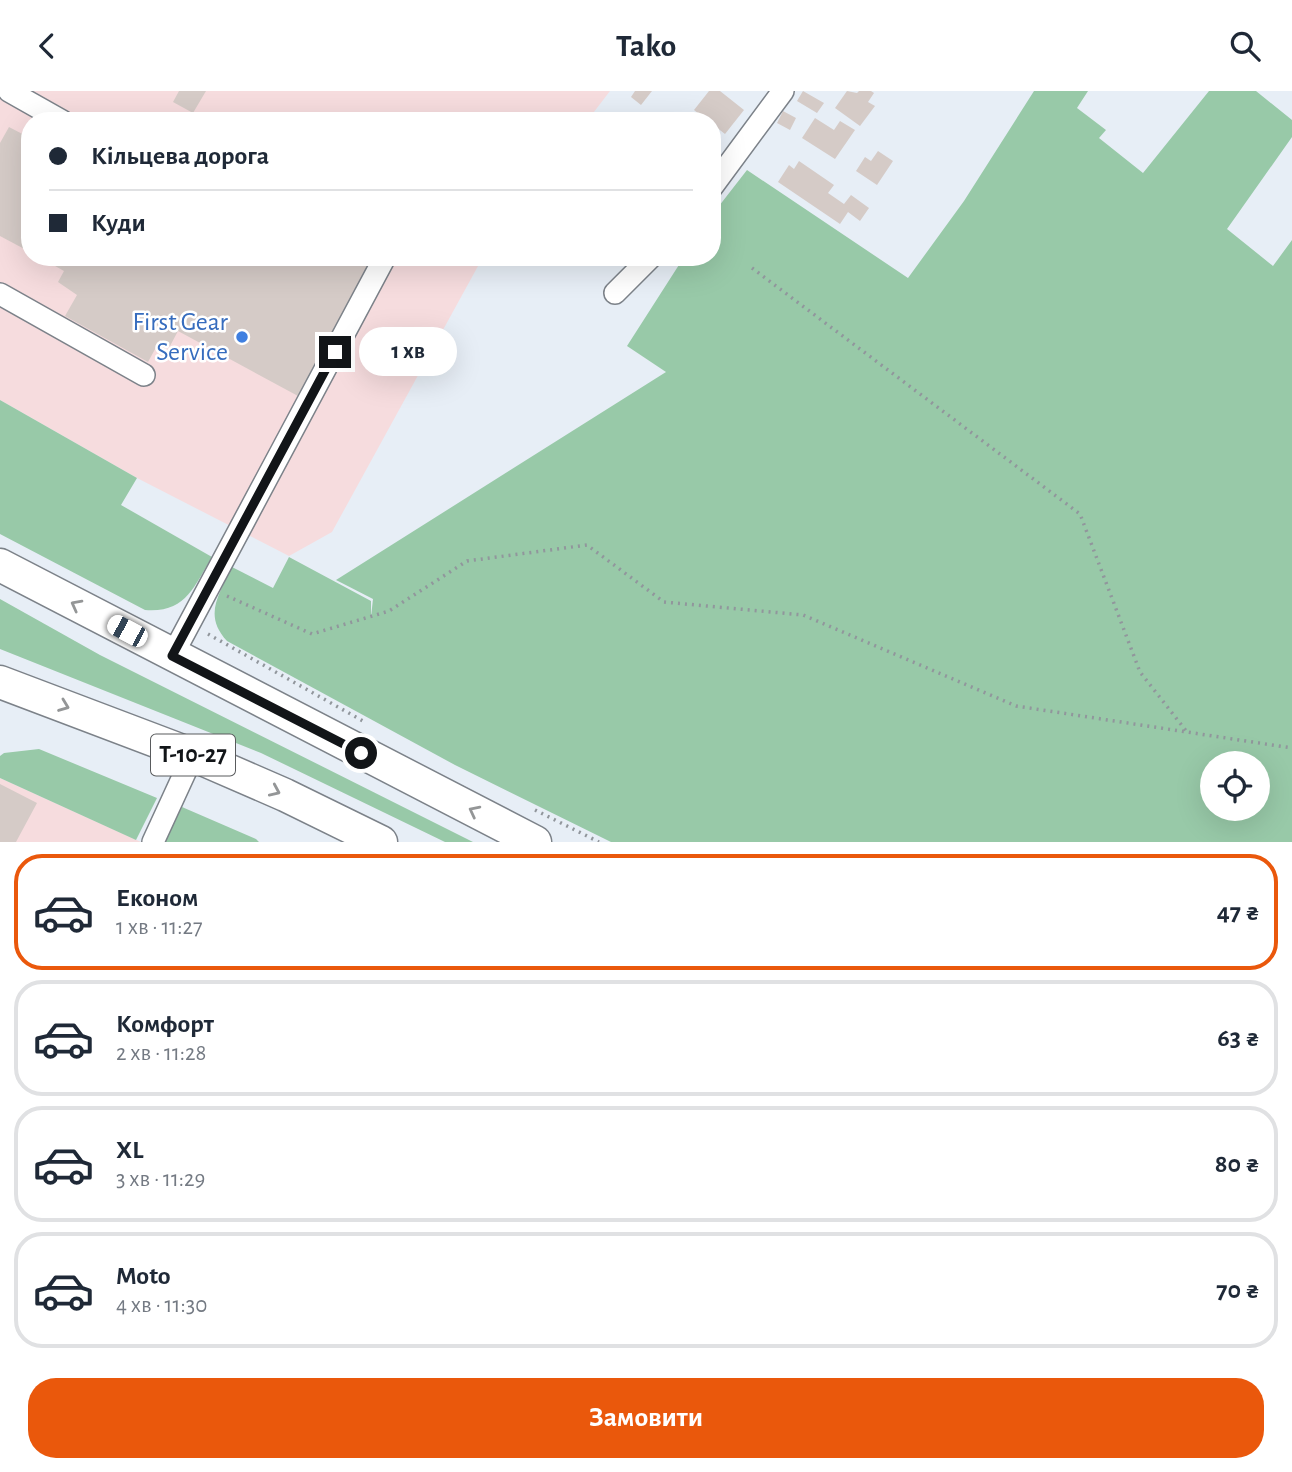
<!DOCTYPE html>
<html lang="uk">
<meta charset="utf-8">
<style>
body{margin:0;font-family:"Alegreya Sans",sans-serif;background:#f6f6f7;color:#1f2937;height:100vh;display:flex;flex-direction:column;font-size:26px;white-space:nowrap}
*{box-sizing:border-box;margin:0}
p{font-size:23px;color:#747a83}
.icon{flex:none;width:38px;height:38px;fill:none;stroke:currentColor;stroke-width:2;stroke-linecap:round;stroke-linejoin:round}
.map{position:relative;height:751px;overflow:hidden}
.panel{display:flex;flex-direction:column;background:#fff;flex:1}
.panel>*{flex:none}
.banner{position:absolute;left:21px;top:21px;width:700px;height:154px;border-radius:28px;box-shadow:0 7px 28px #0002;display:grid;align-content:center;height:154px;padding:0 28px;background:#fff}
.controls{position:absolute;left:1200px;top:660px;display:grid;gap:14px}
.controls a{display:grid;place-items:center;width:70px;height:70px;border-radius:50%;background:#fff;box-shadow:0 7px 28px #0002;font-size:35px}
.end{position:absolute;width:32px;height:32px;margin:-16px;border:9px solid #121518;background:#fff;box-shadow:0 0 0 4px #fff}
.from{border-radius:50%}
.bubble{position:absolute;height:49px;border-radius:24px;background:#fff;box-shadow:0 7px 28px #0002;font-size:23px;font-weight:700;line-height:49px;text-align:center}
.car{position:absolute;width:21px;height:42px;margin:-21px -10px;border-radius:9px;box-shadow:0 0 5px 2px #0007;background:linear-gradient(#fff 24%,#345 0 40%,#fff 0 76%,#345 0 86%,#fff 0)}
.banner b{display:flex;align-items:center;gap:24px;height:66px;font-size:26px}
.banner b+b{border-top:2px solid #e0e1e3}
.banner i{width:18px;height:18px;background:#1f2937}
ul{padding:12px 0 0;list-style:none}
li{display:flex;align-items:center;gap:21px;height:116px;margin:0 14px 10px;padding:0 14px;border:4px solid #e0e1e3;border-radius:28px}
li div{flex:1}
li b{display:block;font-size:26px}
li em{font-style:normal;font-weight:700}
li.selected{border-color:#ea580c}
li>.icon{width:63px;height:63px;stroke-width:1.5}
.action{display:flex;gap:14px;margin-top:auto;padding:14px 28px}
.action a{flex:1;height:80px;border-radius:28px;background:#ea580c;color:#fff;font-size:28px;font-weight:700;line-height:80px;text-align:center}
header{display:flex;justify-content:space-between;align-items:center;height:91px;padding:0 28px;background:#fff;font-size:32px;font-weight:700}
.map>svg:first-child{display:block}
</style>
<header><svg class="icon" aria-label="back" viewBox="0 0 24 24"><path d="M15 5l-7 7 7 7"/></svg>Tako<svg class="icon" aria-label="search" viewBox="0 0 24 24"><circle cx="10" cy="10" r="6"/><path d="M15 15l6 6"/></svg></header>
<div class="map">
<svg width="1292" height="751" viewBox="0 0 1292 751">
<rect width="100%" height="100%" fill="#e7eef6"/>
<path fill="#f6dcde" d="M0,0h610l-23,30h-557v136h453l-151,275 -43,24 -152,-78 -137,-78z
M0,687l141,64h-141z"/>
<path fill="#98c9a8" fill-rule="evenodd" d="M1034,0h54l-11,17 29,22 -7,8 44,35 66,-82h47l36,29v17l-65,92 46,37 19,-26v602h-681l-156,-77 -228,-124c-24,-26 -8,-46 5,-74l41,21 16,-31 82,44v16l2,-18 -37,-19 330,-208 -39,-26 57,-89h28v-42l35,-45 161,108 56,-77zM1213,672h45v46h-45z
M0,309l137,78 -16,27 91,52c-19,31 -26,56 -67,53l-145,-76z
M0,508l100,56 373,187h-28l-184,-89 -261,-104z
M39,658l118,49 -21,42 -136,-62v-22l4,-3z
M182,716l74,32 3,3h-95z"/>
<path fill="#d5cbc7" d="M179,0h27l-13,22 -20,-11z
M635,0h17l-11,14 -10,-8z
M709,0h11l24,19 -19,24 -13,-10v-3h-4l-14,-11z
M803,0l21,12 -7,10 -20,-12z
M847,0l10,2 2,-2h12l3,2 -6,9 7,4 -15,20 -25,-18z
M783,20l13,7 -6,12 -13,-7z
M815,27l19,12 6,-9 15,9 -20,29 -33,-21z
M9,36l21,11v114l-30,-16v-93z
M878,60l15,10 -16,24 -21,-14 9,-14 6,4z
M799,70l35,24 -6,8 16,11 7,-9 18,13 -9,13 -12,-9 -8,12 -62,-42 11,-17 5,4z
M39,166h335l-76,139 -120,-65 -8,15 -10,-6 -12,22 -83,-46 12,-21 -19,-13 6,-11z
M0,693l37,19 -21,39h-16z"/>
<g fill="none" stroke-linecap="round" stroke-linejoin="round">
<g stroke="#7c8289" stroke-width="24">
<path id="minor" d="M9,0l53,30
M712,96l71,-96
M615,202l36,-36
M0,203l144,81
M172,565l213,-399
M153,751l40,-87"/>
</g>
<g stroke="#7c8289" stroke-width="35">
<path id="highway" d="M0,474l535,277
M0,591l193,73 92,40 96,47"/>
</g>
<path stroke="#91969c" stroke-width="3.5" stroke-dasharray="2 5" stroke-linecap="butt" d="M752,177l328,246 60,158 47,60
M227,505l85,38 77,-23 78,-50 120,-16 77,57 139,13 213,91 276,42
M208,543l155,87
M535,719l64,32"/>
<use href="#minor" stroke="#fff" stroke-width="21"/>
<use href="#highway" stroke="#fff" stroke-width="32"/>
</g>
<defs><path id="oneway-chevron" d="M-2-3.5L2.5 0L-2 3.5" fill="none" stroke-width="1.6" stroke-linecap="round" stroke-linejoin="round" transform="scale(1.75)"/></defs>
<g stroke="#949697">
<use href="#oneway-chevron" transform="translate(76 514) rotate(-152)"/>
<use href="#oneway-chevron" transform="translate(64 615) rotate(21)"/>
<use href="#oneway-chevron" transform="translate(275 700) rotate(24)"/>
<use href="#oneway-chevron" transform="translate(474 720) rotate(-153)"/>
</g>
<g fill="none" stroke-linecap="round" stroke-linejoin="round">
<path stroke="#121518" stroke-width="9" d="M335,261l-163,304 189,97"/>
</g>
<circle fill="#3f7fe0" stroke="#fff" stroke-width="2.5" cx="242" cy="246" r="7"/>
<g text-anchor="middle" dominant-baseline="central" stroke-width="5" stroke-linejoin="round" paint-order="stroke">
<rect fill="#fff" stroke="#595b5d" stroke-width="2" x="151" y="643.5" width="84" height="41" rx="5"/>
<g font-size="24" font-weight="bold" fill="#121518">
<text x="193" y="664">Т-10-27</text>
</g>
<g font-size="26" fill="#366cbe" stroke="#fff" text-anchor="end">
<text x="228" y="231">First Gear<tspan x="228" dy="30">Service</tspan></text>
</g>
</g>
</svg>
<div class="controls">
<a><svg class="icon" aria-label="locate" viewBox="0 0 24 24"><circle cx="12" cy="12" r="6"/><path d="M12 2v4M12 18v4M2 12h4M18 12h4"/></svg></a>
</div>
<i class="end from" style="left:361px;top:662px"></i>
<i class="end" style="left:335px;top:261px"></i>
<div class="bubble" style="left:359px;top:236px;width:98px">1 хв</div>
<i class="car" style="left:127px;top:540px;rotate:298deg"></i>
<div class="banner">
<b><i class="from"></i>Кільцева дорога</b>
<b><i></i>Куди</b>
</div>
</div>
<section class="panel">
<ul>
<li class="selected"><svg class="icon" aria-label="car" viewBox="0 0 24 24"><path d="M5 17H2v-5l4-1 3-4h7l3 4 3 1v5h-3M9 17h6M6 11h13"/><circle cx="7" cy="17" r="2"/><circle cx="17" cy="17" r="2"/></svg><div><b>Економ</b><p>1 хв · 11:27</p></div><em>47 ₴</em></li>
<li><svg class="icon" aria-label="car" viewBox="0 0 24 24"><path d="M5 17H2v-5l4-1 3-4h7l3 4 3 1v5h-3M9 17h6M6 11h13"/><circle cx="7" cy="17" r="2"/><circle cx="17" cy="17" r="2"/></svg><div><b>Комфорт</b><p>2 хв · 11:28</p></div><em>63 ₴</em></li>
<li><svg class="icon" aria-label="car" viewBox="0 0 24 24"><path d="M5 17H2v-5l4-1 3-4h7l3 4 3 1v5h-3M9 17h6M6 11h13"/><circle cx="7" cy="17" r="2"/><circle cx="17" cy="17" r="2"/></svg><div><b>XL</b><p>3 хв · 11:29</p></div><em>80 ₴</em></li>
<li><svg class="icon" aria-label="car" viewBox="0 0 24 24"><path d="M5 17H2v-5l4-1 3-4h7l3 4 3 1v5h-3M9 17h6M6 11h13"/><circle cx="7" cy="17" r="2"/><circle cx="17" cy="17" r="2"/></svg><div><b>Moto</b><p>4 хв · 11:30</p></div><em>70 ₴</em></li>
</ul>
<div class="action"><a>Замовити</a></div>
</section>
